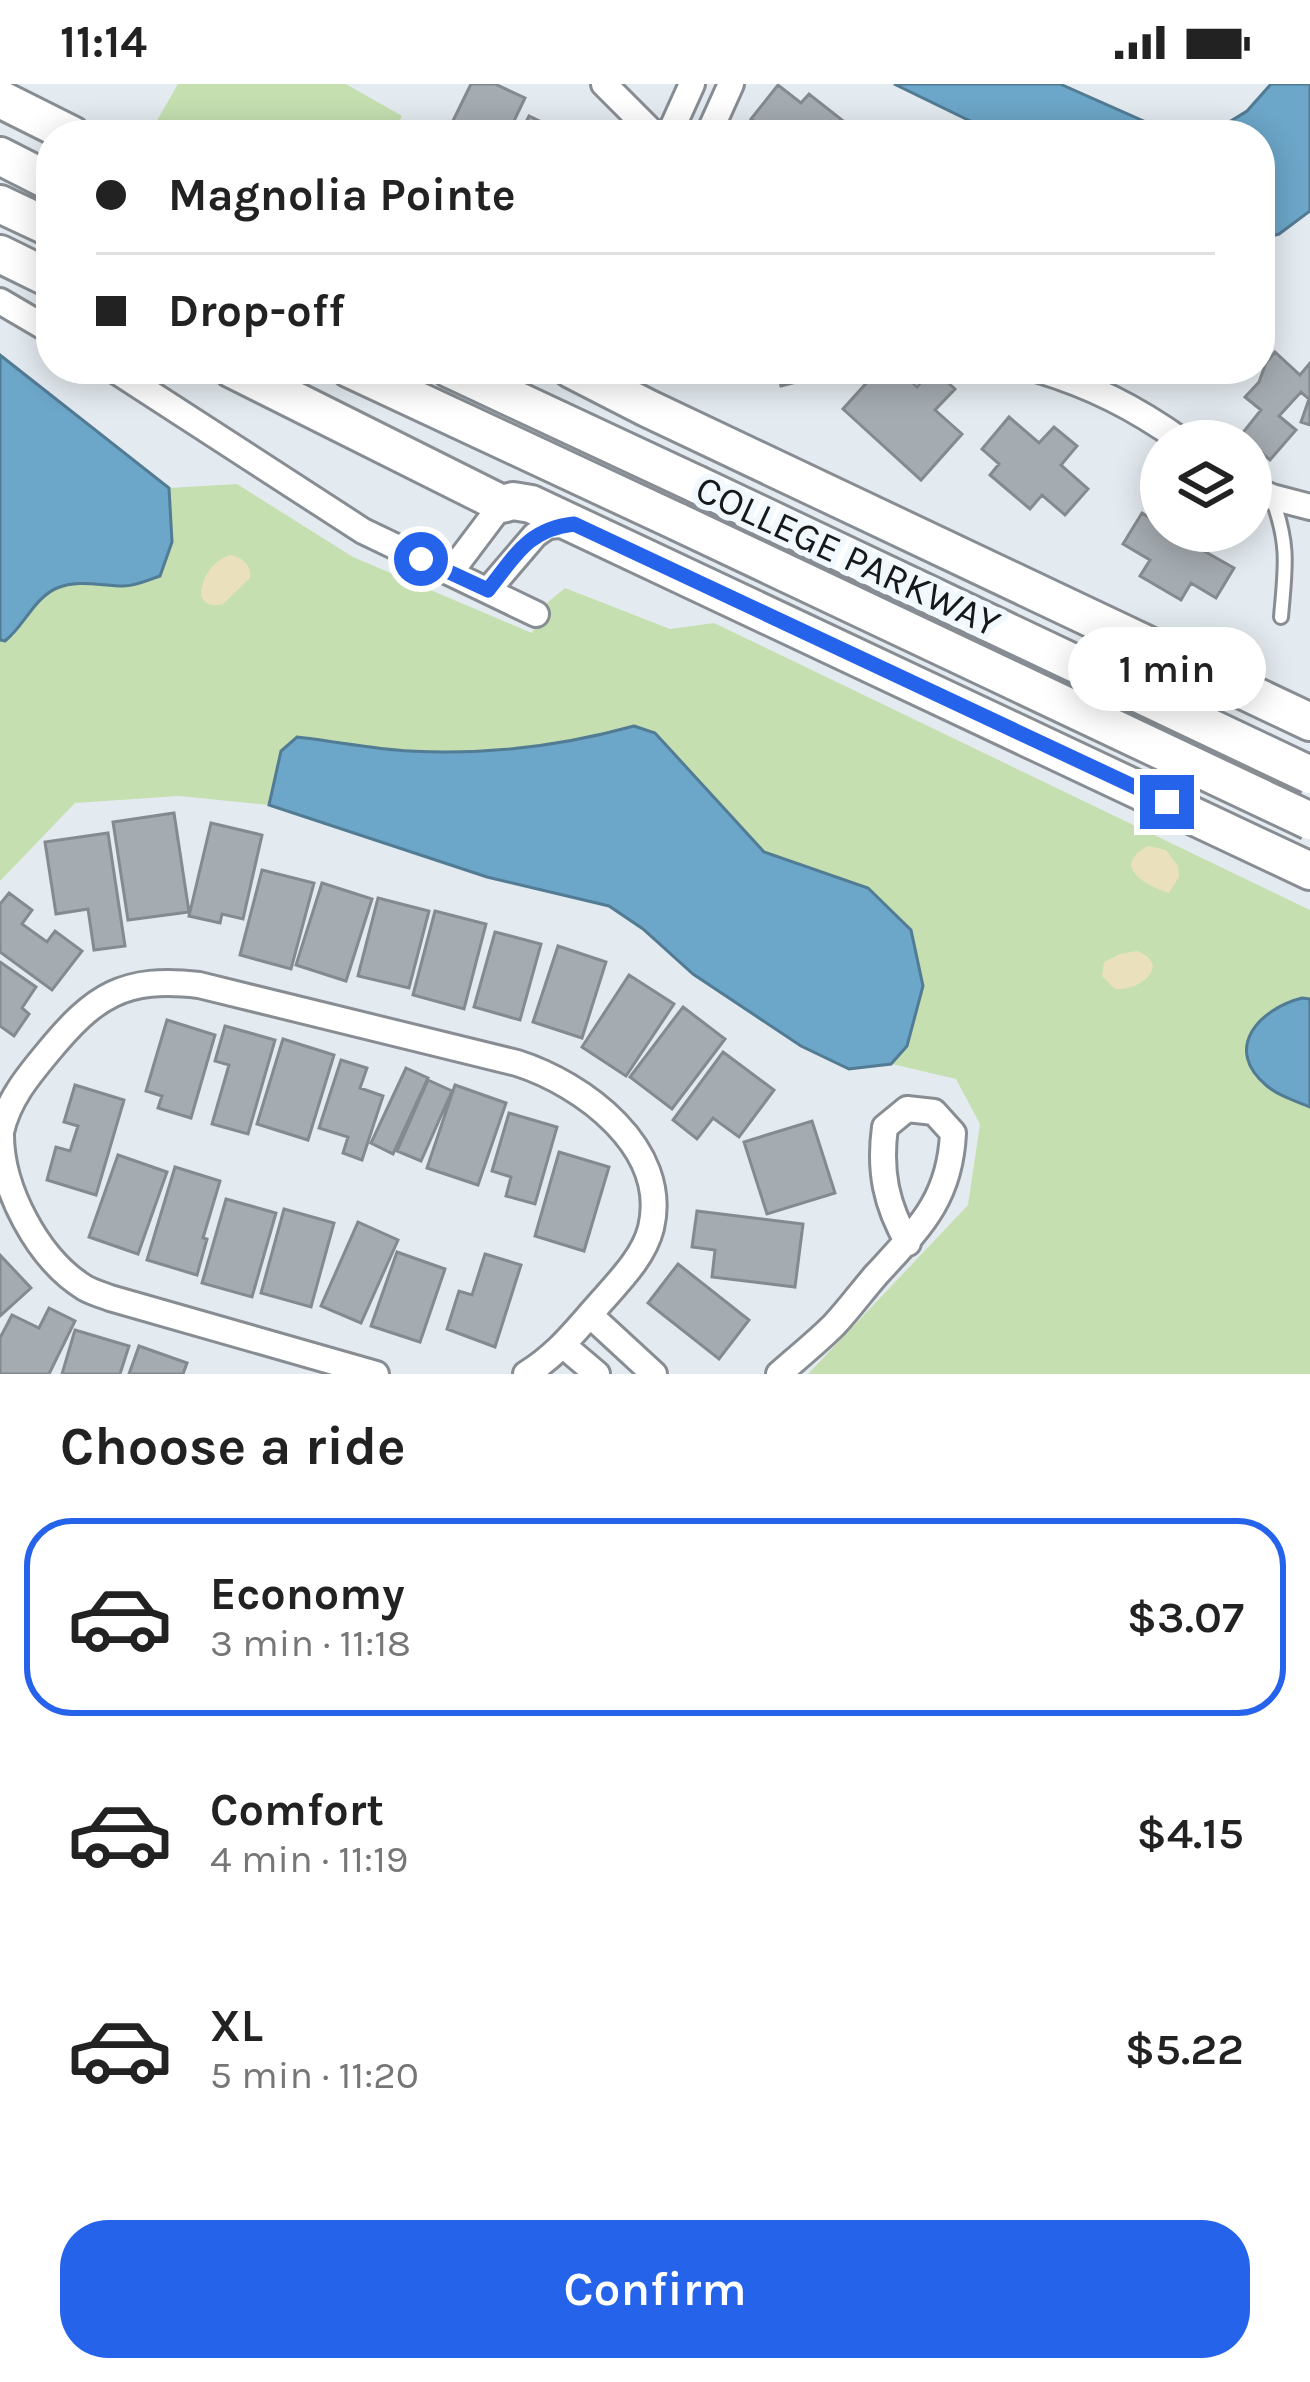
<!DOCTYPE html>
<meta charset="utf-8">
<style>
body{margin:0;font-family:Karla,sans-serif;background:#f6f6f6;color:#222;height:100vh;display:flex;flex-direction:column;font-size:45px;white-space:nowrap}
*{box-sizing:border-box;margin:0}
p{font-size:39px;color:#767676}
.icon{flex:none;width:66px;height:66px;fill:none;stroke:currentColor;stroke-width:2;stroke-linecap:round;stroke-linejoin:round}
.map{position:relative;height:1290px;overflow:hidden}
.drawer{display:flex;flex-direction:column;background:#fff;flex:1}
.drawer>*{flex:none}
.hud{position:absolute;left:36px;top:36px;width:1239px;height:264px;border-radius:48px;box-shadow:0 6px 30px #0003;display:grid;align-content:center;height:264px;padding:0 60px;background:#fff}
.controls{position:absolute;left:1140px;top:336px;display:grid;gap:24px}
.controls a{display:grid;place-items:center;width:132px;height:132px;border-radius:50%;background:#fff;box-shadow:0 6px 30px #0003;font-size:60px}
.end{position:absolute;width:54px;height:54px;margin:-27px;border:15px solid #2563eb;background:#fff;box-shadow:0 0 0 6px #fff}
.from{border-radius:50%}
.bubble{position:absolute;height:84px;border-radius:42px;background:#fff;box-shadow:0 6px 30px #0003;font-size:39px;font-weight:600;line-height:84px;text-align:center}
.hud b{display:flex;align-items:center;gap:42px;height:114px;font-size:45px}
.hud b+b{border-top:3px solid #e0e0e0}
.hud i{width:30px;height:30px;background:#222}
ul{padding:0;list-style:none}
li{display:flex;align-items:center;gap:36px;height:198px;margin:0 24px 18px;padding:0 36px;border:6px solid transparent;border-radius:48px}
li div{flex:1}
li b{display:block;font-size:45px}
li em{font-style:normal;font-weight:600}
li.selected{border-color:#2563eb}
li>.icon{width:108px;height:108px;stroke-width:1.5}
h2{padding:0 60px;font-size:54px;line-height:144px}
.cta{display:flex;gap:24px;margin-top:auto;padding:24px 60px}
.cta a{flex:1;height:138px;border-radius:48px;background:#2563eb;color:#fff;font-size:48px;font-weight:600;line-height:138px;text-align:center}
.status{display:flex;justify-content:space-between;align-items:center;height:84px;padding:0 60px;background:#fff;direction:ltr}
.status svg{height:33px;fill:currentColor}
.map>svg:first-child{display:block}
</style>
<div class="status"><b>11:14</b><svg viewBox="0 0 49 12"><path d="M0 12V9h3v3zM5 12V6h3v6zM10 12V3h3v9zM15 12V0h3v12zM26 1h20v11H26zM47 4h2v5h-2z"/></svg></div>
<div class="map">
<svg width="1310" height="1290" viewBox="0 0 1310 1290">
<rect width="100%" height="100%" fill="#e4ebf0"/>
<path fill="#c5dfb1" d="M178,0h168l56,32 -10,19h-234l-3,-11z
M0,271l169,133 68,-4 116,73 179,76 16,-31 17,-14 105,41 44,-6 596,287v464h-502l160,-169 12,-81 -24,-45 -64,-15 -43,5 -48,-23 -108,-72 -50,-45 -34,-23 -122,-29 -218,-72 -90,-9 -104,7 -75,78z"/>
<path fill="#eae0bb" d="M230,471c12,2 22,10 20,23l-27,26c-9,3 -19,1 -22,-9 1,-18 11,-34 29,-40z
M1148,762l18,4 12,16 1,11 -10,16c-23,-7 -59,-27 -21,-47z
M1137,867c35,13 4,40 -22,38l-13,-13 2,-14 16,-8z"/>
<path fill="#6ca6c8" stroke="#527b94" stroke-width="3" d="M894,0h166l113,50 35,1 39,-24 24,-27h39v127l-31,23 -19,5v-104h-261z
M0,271l169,133 3,54 -12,34c-12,4 -24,10 -37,10 -21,0 -45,-7 -66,2 -23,10 -33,38 -52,53l-5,-1z
M634,642l21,7 109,119 104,36 43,42 12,56 -16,60 -16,18 -42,5 -48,-23 -108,-72 -50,-45 -34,-23 -122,-29 -218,-72 12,-54 16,-14c37,4 75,12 113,14 75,4 152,-5 224,-25z
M1302,914l8,1v108c-15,-6 -31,-11 -43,-21 -45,-37 -8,-77 35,-88z"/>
<path fill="#a5acb1" stroke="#848a8f" stroke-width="3" d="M471,0h24l30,14 -13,27 10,5 7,-14 40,19h-123z
M778,1l23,18 8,-9 52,41h-90l-20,-16z
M1275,268l25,23 10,-12v62l-9,-3 8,-23 -8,-7 -22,24 17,14 -26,30 -29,-25 20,-25 -16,-13 14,-15 7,-19z
M777,285h72l-68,17z
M879,285h18l20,18 16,-18 22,20 -20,21 27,24 -41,46 -78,-71z
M1009,333l30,26 15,-16 23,19 -16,19 27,24 -23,26 -23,-20 -12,14 -40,-34 9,-11 -17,-15z
M1142,429l19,12v6h54l-11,20 30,17 -18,30 -25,-15 -10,17 -41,-24 10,-16 -27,-16z
M174,729l15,99 -61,8 -15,-98z
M211,739l51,12 -19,84 -21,-5 -2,9 -31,-7z
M108,749l17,113 -31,4 -6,-41 -32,5 -11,-72z
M262,786l52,13 -23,86 -51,-14z
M322,799l50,16 -26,82 -50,-16z
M9,809l23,17 -10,14 25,18 8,-11 27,20 -30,39 -52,-38v-48z
M378,814l51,13 -20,77 -51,-12z
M435,827l51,13 -22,85 -51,-14z
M495,848l46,12 -21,76 -46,-13z
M558,862l48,16 -24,76 -49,-16z
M0,878l36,25 -14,21 7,6 -15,22 -14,-10z
M629,891l45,29 -48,72 -44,-29z
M683,923l42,32 -53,70 -42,-32z
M167,936l48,15 -24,83 -33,-10 4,-12 -16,-5z
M225,942l50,14 -27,94 -36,-10 17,-59 -14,-4z
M283,955l51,16 -26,85 -51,-16z
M723,968l51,38 -35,47 -26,-19 -16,21 -24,-19z
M341,976l26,8 -7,20 23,8 -21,64 -19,-7 5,-16 -29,-9z
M406,984l22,10 -35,76 -22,-11z
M428,996l24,11 -31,70 -24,-10z
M75,1001l49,15 -28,95 -49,-15 9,-33 14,4 8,-25 -14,-4z
M455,1001l51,18 -28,82 -51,-17z
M509,1029l48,14 -22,77 -29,-8 5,-19 -19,-6z
M812,1037l23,72 -68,21 -23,-72z
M559,1068l50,15 -25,84 -49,-15z
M118,1071l49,17 -29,82 -49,-17z
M175,1083l45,14 -17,57 4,1 -10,36 -50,-15z
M226,1115l50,14 -24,84 -50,-14z
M284,1125l50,14 -23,84 -50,-14z
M697,1127l106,13 -8,63 -83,-10 3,-27 -23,-3z
M358,1138l40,18 -37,83 -40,-17z
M397,1168l48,17 -25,73 -49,-16z
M485,1170l36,11 -26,82 -48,-18 12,-38 13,4z
M0,1171l31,33 -31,28z
M678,1180l71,56 -30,39 -71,-56z
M49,1224l26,13 -26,53h-49v-36l12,-23 27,13z
M75,1246l54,16 -9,28h-58z
M139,1262l48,17 -4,11h-54z"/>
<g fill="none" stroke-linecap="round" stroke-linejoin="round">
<g stroke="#878d92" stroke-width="18">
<path id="lane" d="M1272,414c18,48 13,71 9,119"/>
</g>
<g stroke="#878d92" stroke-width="30">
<path id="street" d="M604,0l51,51
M669,51l23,-51
M708,51l23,-51
M0,217l51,30
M113,285l250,162 173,83
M1036,285c56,17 98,38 146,72
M1251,404l21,9 38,10
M450,489l52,-69
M488,506l47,-55 13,-9 24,-2
M590,1231l64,59
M564,1262l33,28
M376,1290l-266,-76c-8,-3 -18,-6 -25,-10 -47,-29 -85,-100 -84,-156 7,-32 27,-56 47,-80 46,-56 76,-76 151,-67l318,78c66,21 153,85 134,165 -8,32 -37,58 -58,83 -22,25 -38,45 -67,63
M779,1290c18,-16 38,-32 55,-49 15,-16 28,-34 42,-50 43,-47 74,-75 77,-142l-19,-21 -27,-3 -22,18c-6,44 1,78 23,116"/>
</g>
<g stroke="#878d92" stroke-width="42">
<path id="primary" d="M0,15l72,36
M0,72l51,26
M0,120l51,24
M0,170l51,25
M232,285l270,135 11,-3 18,3 779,367
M350,285l328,153
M450,285l246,115
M571,285l76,39 663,314"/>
</g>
<use href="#lane" stroke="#fff" stroke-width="12"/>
<use href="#street" stroke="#fff" stroke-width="24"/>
<use href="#primary" stroke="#fff" stroke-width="36"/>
<g stroke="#878d92" stroke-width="42" stroke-linecap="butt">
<path id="primary-bridge" d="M696,400l614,291
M678,438l632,299"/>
</g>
<use href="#primary-bridge" stroke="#fff" stroke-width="36"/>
</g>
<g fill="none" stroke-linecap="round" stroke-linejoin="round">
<path stroke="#2563eb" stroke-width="15" d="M421,475l67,31c27,-34 40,-61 86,-66l593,278"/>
</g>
<g text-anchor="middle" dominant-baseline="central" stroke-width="12" stroke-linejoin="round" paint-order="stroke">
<g font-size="39" fill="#16181a" stroke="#f1f8fe">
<text transform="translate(848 472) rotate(25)">COLLEGE PARKWAY</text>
</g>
</g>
</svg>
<div class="controls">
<a><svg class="icon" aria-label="layers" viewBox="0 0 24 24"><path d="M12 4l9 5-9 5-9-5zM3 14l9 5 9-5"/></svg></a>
</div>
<i class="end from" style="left:421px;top:475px"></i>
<i class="end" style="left:1167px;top:718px"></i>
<div class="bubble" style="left:1068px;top:543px;width:198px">1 min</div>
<div class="hud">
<b><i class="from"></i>Magnolia Pointe</b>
<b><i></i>Drop-off</b>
</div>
</div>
<section class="drawer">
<h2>Choose a ride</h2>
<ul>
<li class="selected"><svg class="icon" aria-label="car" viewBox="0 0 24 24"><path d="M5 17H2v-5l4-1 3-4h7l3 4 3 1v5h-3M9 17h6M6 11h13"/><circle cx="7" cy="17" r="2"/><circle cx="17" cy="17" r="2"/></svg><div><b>Economy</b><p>3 min · 11:18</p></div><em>$3.07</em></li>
<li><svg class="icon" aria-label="car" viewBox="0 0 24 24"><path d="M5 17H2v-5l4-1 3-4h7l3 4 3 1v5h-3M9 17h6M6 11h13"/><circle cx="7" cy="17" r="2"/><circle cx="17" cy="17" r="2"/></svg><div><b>Comfort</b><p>4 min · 11:19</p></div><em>$4.15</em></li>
<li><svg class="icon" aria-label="car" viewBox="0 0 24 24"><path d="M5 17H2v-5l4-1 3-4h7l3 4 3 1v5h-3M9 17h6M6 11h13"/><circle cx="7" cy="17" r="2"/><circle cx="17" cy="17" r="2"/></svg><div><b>XL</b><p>5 min · 11:20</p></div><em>$5.22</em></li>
</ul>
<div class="cta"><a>Confirm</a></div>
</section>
